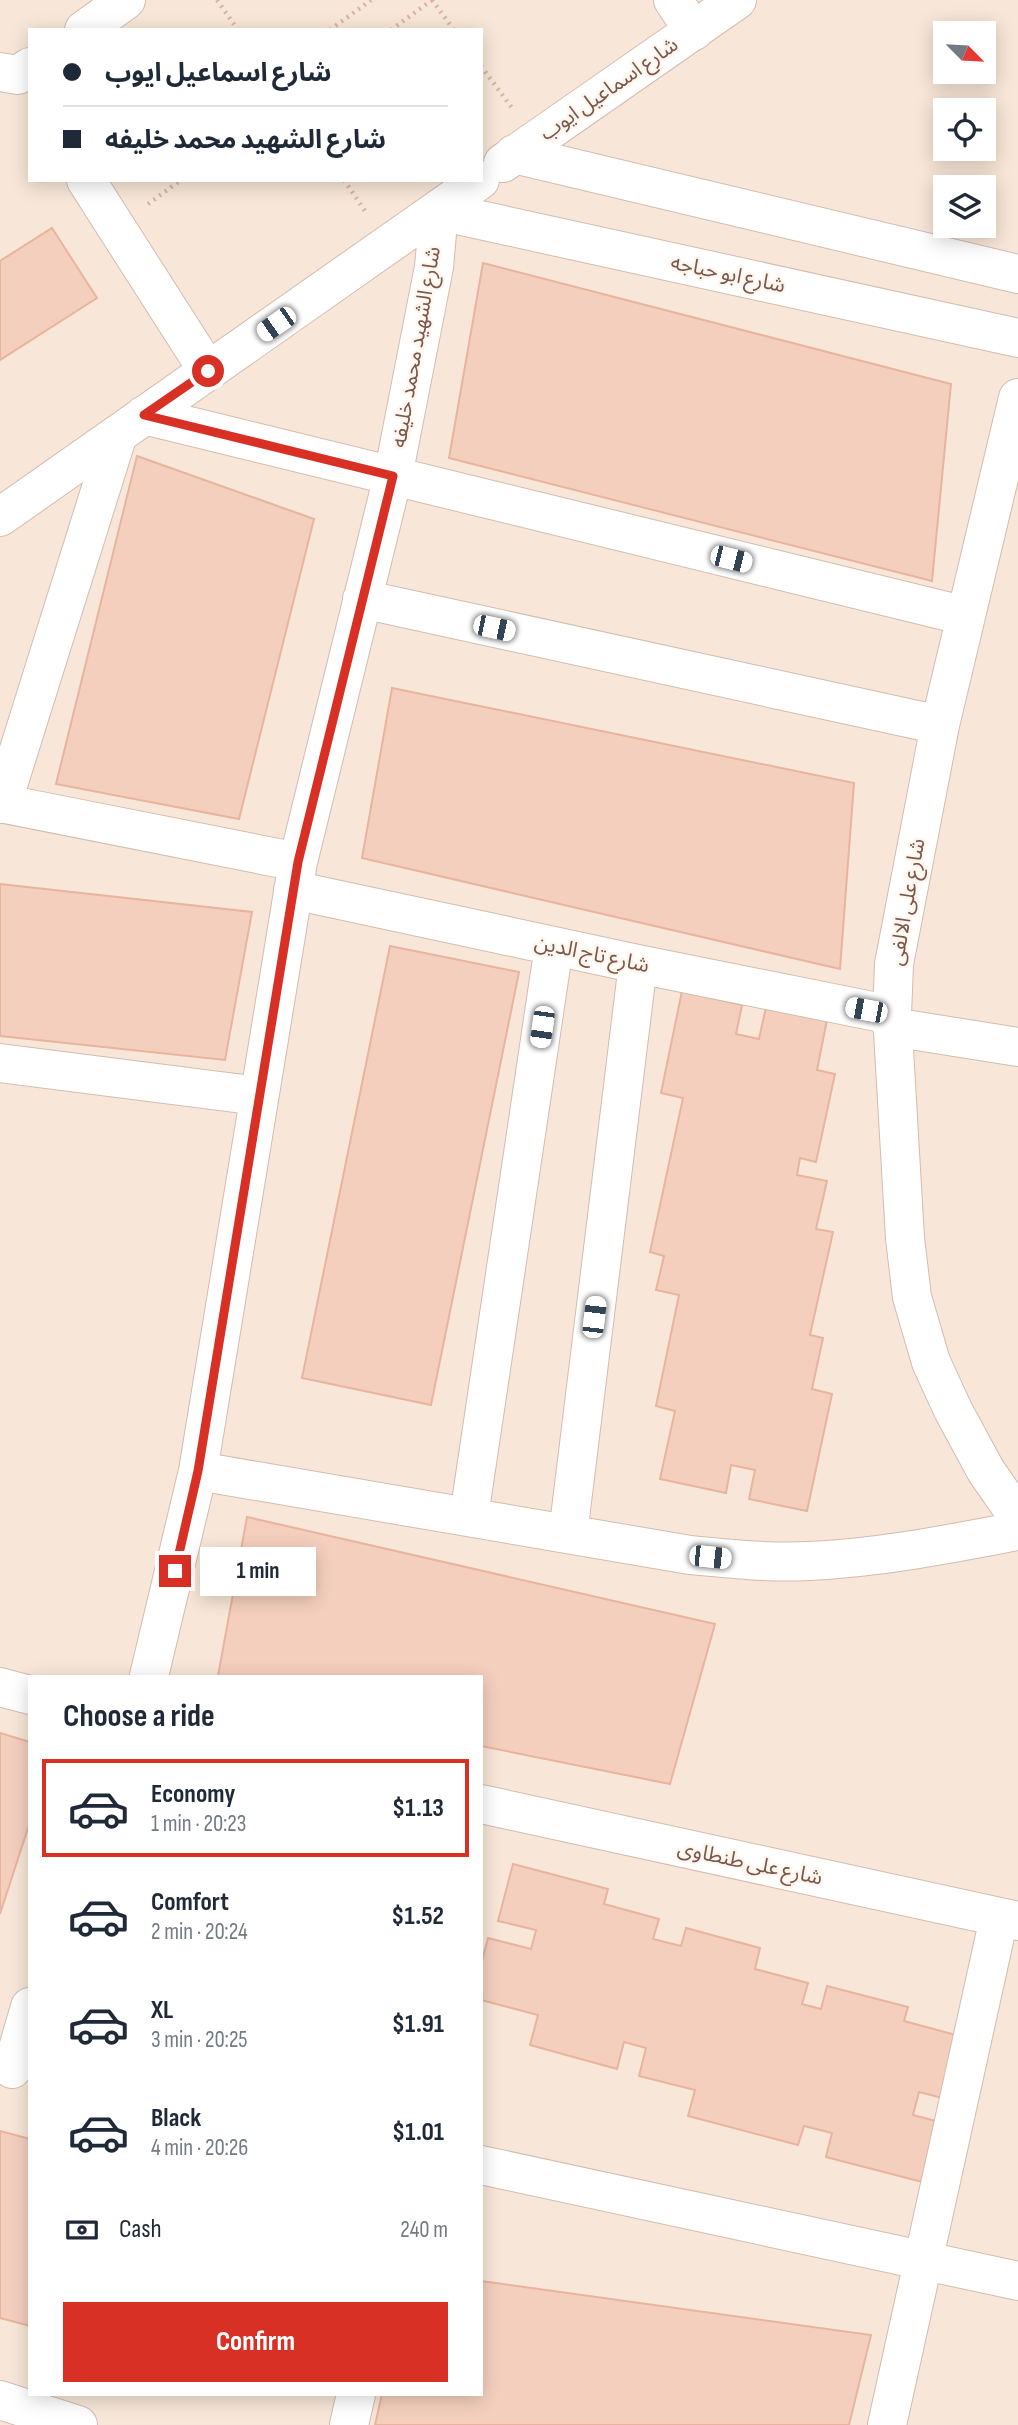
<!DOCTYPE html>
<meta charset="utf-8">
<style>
body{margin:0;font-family:"Sofia Sans Condensed","Noto Sans Arabic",sans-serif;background:#f2f2f3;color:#1f2937;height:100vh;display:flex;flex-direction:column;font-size:26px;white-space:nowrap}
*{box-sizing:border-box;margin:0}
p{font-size:23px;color:#747a83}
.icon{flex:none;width:38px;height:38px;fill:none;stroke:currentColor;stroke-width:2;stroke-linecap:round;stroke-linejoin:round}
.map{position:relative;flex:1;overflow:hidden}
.sheet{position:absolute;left:28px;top:1675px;width:455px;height:721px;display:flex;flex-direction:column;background:#fff;border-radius:0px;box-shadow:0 4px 18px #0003}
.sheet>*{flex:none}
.banner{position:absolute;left:28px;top:28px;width:455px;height:154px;border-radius:0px;box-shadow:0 4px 18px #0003;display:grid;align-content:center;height:154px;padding:0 35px;background:#fff}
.needle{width:46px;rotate:114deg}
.fabs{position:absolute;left:933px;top:21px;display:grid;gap:14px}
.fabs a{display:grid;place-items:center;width:63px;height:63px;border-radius:0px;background:#fff;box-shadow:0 4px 18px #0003;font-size:35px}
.end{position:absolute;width:32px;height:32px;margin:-16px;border:9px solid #d93025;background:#fff;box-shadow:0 0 0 4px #fff}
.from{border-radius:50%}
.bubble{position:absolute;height:49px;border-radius:0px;background:#fff;box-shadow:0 4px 18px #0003;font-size:23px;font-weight:700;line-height:49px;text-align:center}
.car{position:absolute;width:21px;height:42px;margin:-21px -10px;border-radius:9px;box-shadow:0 0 5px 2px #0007;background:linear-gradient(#fff 24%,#345 0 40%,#fff 0 76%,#345 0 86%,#fff 0)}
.banner b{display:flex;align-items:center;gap:24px;height:66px;font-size:26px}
.banner b+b{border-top:2px solid #e0e1e3}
.banner i{width:18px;height:18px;background:#1f2937}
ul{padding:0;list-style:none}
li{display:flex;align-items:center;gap:21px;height:98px;margin:0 14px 10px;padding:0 21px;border:4px solid transparent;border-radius:0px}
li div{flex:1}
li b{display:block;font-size:26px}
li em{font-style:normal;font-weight:700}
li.on{border-color:#d93025}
li>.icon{width:63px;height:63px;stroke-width:1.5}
h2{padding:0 35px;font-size:32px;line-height:84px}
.pay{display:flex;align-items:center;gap:18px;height:77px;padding:0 35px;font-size:26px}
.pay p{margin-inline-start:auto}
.cta{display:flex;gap:14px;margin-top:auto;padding:14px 35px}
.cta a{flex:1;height:80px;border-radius:0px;background:#d93025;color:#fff;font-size:28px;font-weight:700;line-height:80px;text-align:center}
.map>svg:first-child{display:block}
</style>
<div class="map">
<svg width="1018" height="2425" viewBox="0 0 1018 2425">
<rect width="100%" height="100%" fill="#fdf3e8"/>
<path fill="#f8e7d8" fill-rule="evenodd" d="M0,0h1018v2425h-1018zM30,30h451v150h-451zM945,33h39v39h-39zM945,110h39v39h-39zM945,187h39v39h-39zM30,1676h451v718h-451z"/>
<path fill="#f4cfbe" stroke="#e8b49d" stroke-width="2" d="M52,228l45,70 -97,62v-99z
M483,263l468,121 -19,197 -483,-123z
M137,456l177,63 -75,300 -183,-35z
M392,688l462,95 -14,186 -478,-111z
M0,884l252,28 -27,148 -225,-24z
M390,946l129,26 -88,433 -129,-27z
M682,991l60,14 -6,29 23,5 7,-32 61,13 -10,50 18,4 -19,88 -16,-4 -3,17 30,6 -11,48 17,3 -23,103 13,3 -11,51 20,5 -25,117 -58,-12 6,-29 -24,-5 -5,28 -66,-14 15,-68 -19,-5 23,-111 -23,-5 8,-34 -14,-4 33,-154 -22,-5z
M247,1517l468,107 -45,160 -189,-38v-70h-263z
M0,1733l30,9v80l-30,92z
M513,1864l95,25 -4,15 55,15 -6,20 28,7 5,-18 74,20 -5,21 53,14 -6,21 19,5 6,-23 81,21 -4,14 52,14 -6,65 -31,-8 -6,23 34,9 -17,60 -104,-27 6,-24 -28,-7 -6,19 -110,-29 7,-26 -56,-14 7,-28 -22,-6 -7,27 -87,-24 8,-30 -57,-15v-35l7,-27 43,11 5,-19 -38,-9z
M0,2131l30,8v187l-30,-8z
M481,2281l390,54 -22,90h-474l7,-31h99z"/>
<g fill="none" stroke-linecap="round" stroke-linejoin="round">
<g stroke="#d3bcaf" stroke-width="40">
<path id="minor" d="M673,0l21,31
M84,30l42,-30
M0,72l18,3 12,-8
M514,154l504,120
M503,163l234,-163
M86,180l122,191
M1018,398l-78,327 -46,239 -2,51 13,223 7,59 19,65 22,48 33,61 32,46
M144,415l822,201
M0,517l480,-337
M362,599l578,126
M0,803l298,59
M2,804l116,-370
M293,890l345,74 254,51
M892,1027l126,20
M0,1063l259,33
M198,1471l492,84c40,4 79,8 119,6 71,-3 140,-17 209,-30
M469,1516l85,-570
M568,1534l70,-570
M149,1676l49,-205 100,-609 95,-386 41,-209 5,-56 579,127
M0,1687l30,8
M481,1804l537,117
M12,2069l18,-62
M481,2165l537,116
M0,2400l78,25
M349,2425l7,-31
M887,2425l112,-507"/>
</g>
<path stroke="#dab2a0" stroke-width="4.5" stroke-dasharray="2 5" stroke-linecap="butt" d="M217,0l21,30
M432,0l22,30
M330,30l41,-30
M391,30l41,-30
M481,66l31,42
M344,180l23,34
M148,204l33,-24"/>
<use href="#minor" stroke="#fff" stroke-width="38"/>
</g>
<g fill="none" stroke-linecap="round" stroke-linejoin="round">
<path stroke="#d93025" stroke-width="9" d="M175,1571l23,-100 100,-609 95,-386 -249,-61 64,-44"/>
</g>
<g text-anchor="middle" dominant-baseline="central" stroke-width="5" stroke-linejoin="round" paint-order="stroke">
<g font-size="21" fill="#79574a" stroke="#fff7ef">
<text transform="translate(609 89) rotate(-35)">شارع اسماعيل ايوب</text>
<text transform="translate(728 274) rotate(12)">شارع ابو حباجه</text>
<text transform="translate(416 347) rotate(-80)">شارع الشهيد محمد خليفه</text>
<text transform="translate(907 902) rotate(-80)">شارع على الالفى</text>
<text transform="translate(592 954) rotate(12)">شارع تاج الدين</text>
<text transform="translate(750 1863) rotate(12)">شارع على طنطاوى</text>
</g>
</g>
</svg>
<div class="fabs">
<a><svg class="needle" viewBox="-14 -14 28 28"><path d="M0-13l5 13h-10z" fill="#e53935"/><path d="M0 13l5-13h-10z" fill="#747a83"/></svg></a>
<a><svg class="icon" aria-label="locate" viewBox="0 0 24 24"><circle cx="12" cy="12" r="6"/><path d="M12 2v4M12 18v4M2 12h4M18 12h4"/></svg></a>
<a><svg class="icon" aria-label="layers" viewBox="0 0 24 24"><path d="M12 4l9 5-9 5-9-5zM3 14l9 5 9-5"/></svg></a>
</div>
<i class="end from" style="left:208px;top:371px"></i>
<i class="end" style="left:175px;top:1571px"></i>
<div class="bubble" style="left:200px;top:1547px;width:116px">1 min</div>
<i class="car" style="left:276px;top:324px;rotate:235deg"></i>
<i class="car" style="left:731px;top:559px;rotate:104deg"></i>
<i class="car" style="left:494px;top:628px;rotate:102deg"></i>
<i class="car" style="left:866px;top:1010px;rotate:281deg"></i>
<i class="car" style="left:542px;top:1027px;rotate:188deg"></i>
<i class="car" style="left:594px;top:1317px;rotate:7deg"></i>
<i class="car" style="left:710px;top:1557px;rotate:96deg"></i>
<div class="banner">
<b><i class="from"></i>شارع اسماعيل ايوب</b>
<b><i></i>شارع الشهيد محمد خليفه</b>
</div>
<section class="sheet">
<h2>Choose a ride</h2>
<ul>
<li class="on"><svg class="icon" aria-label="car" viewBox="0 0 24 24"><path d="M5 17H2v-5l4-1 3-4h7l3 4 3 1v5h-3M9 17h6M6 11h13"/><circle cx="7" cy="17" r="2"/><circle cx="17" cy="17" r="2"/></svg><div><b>Economy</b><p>1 min · 20:23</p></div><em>$1.13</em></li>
<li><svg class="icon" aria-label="car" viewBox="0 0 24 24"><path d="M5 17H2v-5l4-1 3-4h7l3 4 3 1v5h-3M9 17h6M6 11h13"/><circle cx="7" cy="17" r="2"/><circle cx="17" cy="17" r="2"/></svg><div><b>Comfort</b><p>2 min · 20:24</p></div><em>$1.52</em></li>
<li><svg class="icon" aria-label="car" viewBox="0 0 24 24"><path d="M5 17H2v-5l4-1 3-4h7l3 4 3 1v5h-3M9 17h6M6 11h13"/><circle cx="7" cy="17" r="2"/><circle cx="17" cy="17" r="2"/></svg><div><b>XL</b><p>3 min · 20:25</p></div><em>$1.91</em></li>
<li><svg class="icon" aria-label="car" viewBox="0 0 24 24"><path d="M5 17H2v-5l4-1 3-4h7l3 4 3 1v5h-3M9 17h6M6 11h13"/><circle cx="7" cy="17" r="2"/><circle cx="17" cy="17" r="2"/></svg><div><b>Black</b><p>4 min · 20:26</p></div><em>$1.01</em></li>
</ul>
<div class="pay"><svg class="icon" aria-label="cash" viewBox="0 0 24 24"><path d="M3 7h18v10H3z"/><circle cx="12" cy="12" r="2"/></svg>Cash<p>240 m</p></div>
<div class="cta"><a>Confirm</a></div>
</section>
</div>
